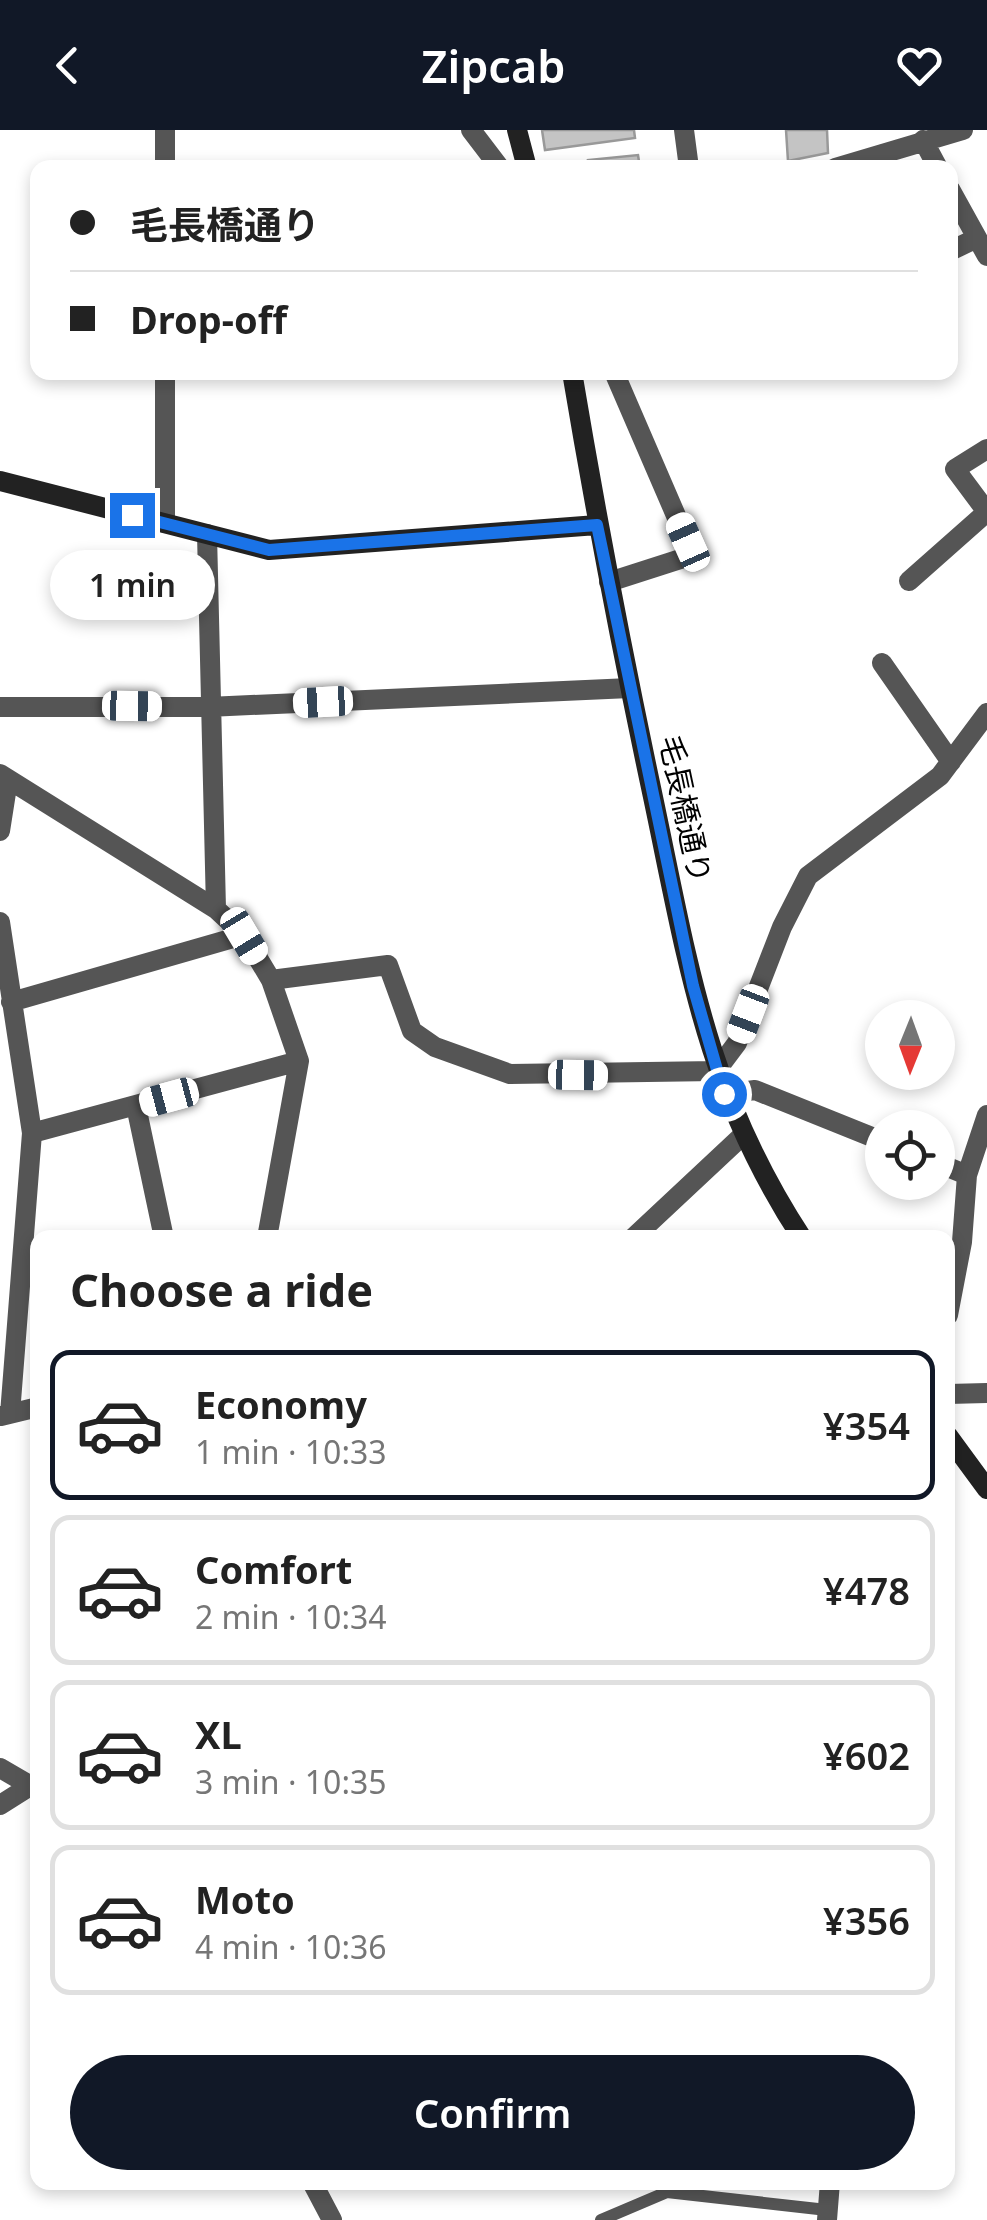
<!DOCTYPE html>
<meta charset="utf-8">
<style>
body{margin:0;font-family:"Noto Sans","Noto Sans JP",sans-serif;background:#f6f6f6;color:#222;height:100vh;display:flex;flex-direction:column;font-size:38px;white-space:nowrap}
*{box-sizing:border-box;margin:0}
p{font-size:32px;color:#767676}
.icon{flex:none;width:55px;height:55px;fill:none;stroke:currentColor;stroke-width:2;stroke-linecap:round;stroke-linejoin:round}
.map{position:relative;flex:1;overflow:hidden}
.drawer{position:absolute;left:30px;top:1100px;width:925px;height:960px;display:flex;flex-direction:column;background:#fff;border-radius:20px;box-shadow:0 5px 15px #0003}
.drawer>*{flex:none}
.hud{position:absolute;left:30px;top:30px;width:928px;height:220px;border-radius:20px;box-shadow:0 5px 15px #0003;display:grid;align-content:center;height:220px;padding:0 40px;background:#fff}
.needle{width:65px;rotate:181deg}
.fabs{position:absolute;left:865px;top:870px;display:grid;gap:20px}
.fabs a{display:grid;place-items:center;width:90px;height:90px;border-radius:50%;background:#fff;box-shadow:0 5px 15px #0003;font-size:50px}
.end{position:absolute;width:45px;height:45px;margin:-22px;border:12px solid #1a73e8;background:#fff;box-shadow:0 0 0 5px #fff}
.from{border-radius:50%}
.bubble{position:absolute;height:70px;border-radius:35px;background:#fff;box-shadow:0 5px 15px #0003;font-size:32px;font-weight:600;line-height:70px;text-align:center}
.car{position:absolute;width:30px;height:60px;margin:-30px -15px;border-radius:12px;box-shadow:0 0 8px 2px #0007;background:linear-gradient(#fff 24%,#345 0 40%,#fff 0 76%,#345 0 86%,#fff 0)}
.hud b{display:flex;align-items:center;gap:35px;height:95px;font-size:38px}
.hud b+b{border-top:2px solid #e0e0e0}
.hud i{width:25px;height:25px;background:#222}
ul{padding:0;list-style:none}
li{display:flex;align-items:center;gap:30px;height:150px;margin:0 20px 15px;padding:0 20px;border:5px solid #e0e0e0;border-radius:20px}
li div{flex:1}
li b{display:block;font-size:38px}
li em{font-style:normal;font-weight:600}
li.on{border-color:#111827}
li>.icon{width:90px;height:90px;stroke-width:1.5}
h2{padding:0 40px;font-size:45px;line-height:120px}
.primary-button{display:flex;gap:20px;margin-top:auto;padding:20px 40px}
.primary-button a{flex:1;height:115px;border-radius:60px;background:#111827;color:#fff;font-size:40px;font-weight:600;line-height:115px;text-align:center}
header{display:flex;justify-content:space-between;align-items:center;height:130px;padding:0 40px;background:#111827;color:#fff;font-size:45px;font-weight:600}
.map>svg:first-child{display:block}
</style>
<header><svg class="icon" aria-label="back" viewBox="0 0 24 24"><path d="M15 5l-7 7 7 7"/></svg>Zipcab<svg class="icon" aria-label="heart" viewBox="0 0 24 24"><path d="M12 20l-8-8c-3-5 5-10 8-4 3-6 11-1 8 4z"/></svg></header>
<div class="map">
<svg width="987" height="2090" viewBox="0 0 987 2090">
<rect width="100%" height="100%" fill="#fff"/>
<path fill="#c4c4c4" stroke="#999" stroke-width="2.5" d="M542,0h92l1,8 -90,12z
M786,0h41l1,23 -40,8z
M638,25l2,13h-51l-1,-8z"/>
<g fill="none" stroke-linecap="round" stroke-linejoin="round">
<path stroke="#555" stroke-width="12" d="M601,2090l66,-28 160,18"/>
<path stroke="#555" stroke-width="20" d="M471,0l29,38
M684,0l5,38
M923,10l15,28
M165,38v-38
M835,38l128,-38
M950,59l37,67
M950,121l27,-13
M987,319l-32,20 32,43
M165,393v-151
M207,404l9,375
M909,451l78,-69
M609,452l84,-27 -79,-183
M882,533l69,99
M0,577h208l422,-19
M0,644l216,135 28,26 27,45 28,81 -32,177
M0,701l8,-51
M0,792l32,211 -22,281
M271,850l117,-15 24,66 23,16 75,27 206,-3 21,-28 45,-116 26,-51 132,-100 47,-63
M11,872l233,-67
M725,964l30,-4 127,51
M136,976l28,132
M32,1003l267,-72
M938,1033l29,12
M633,1108l109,-102
M948,1185l14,-73 5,-67 20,-60
M948,1264l39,-1
M1,1286l37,-9
M0,1638l38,22
M0,1675l38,-24
M312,2052l20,38
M827,2090l3,-38"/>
<path stroke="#222" stroke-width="20" d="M517,0l10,38
M572,242c24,143 51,284 81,425 35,166 53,295 149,441
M0,351l269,69 328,-25
M948,1306l39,53"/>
</g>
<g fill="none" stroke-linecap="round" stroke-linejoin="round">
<path stroke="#1a73e8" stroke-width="12" d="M132,385l137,35 328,-25 96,461 31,108"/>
</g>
<g text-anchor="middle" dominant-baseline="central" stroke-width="10" stroke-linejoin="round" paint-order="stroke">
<g font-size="30" fill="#000" stroke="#fff">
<text transform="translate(686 679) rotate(78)">毛長橋通り</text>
</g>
</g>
</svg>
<div class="fabs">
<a><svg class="needle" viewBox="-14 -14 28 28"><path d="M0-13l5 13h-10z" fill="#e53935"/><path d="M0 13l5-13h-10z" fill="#767676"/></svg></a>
<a><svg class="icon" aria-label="locate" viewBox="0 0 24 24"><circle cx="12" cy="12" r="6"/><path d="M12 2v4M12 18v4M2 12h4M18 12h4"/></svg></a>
</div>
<i class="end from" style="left:724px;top:964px"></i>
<i class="end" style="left:132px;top:385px"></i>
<div class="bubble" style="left:50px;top:420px;width:165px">1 min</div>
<i class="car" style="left:688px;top:412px;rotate:336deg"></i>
<i class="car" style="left:323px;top:572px;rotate:267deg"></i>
<i class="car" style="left:132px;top:576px;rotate:91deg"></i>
<i class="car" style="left:244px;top:806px;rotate:149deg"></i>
<i class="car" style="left:748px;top:884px;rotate:201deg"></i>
<i class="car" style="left:578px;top:945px;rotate:91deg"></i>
<i class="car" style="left:169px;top:967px;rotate:255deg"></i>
<div class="hud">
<b><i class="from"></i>毛長橋通り</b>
<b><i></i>Drop-off</b>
</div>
<section class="drawer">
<h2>Choose a ride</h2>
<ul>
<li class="on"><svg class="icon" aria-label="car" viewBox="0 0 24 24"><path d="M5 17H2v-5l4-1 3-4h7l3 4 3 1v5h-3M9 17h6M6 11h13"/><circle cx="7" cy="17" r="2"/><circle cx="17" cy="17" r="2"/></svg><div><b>Economy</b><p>1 min · 10:33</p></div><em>¥354</em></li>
<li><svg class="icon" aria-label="car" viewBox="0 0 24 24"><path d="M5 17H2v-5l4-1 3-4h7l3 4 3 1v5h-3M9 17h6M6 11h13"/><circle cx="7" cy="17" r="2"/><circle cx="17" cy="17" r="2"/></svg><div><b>Comfort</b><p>2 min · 10:34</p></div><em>¥478</em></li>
<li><svg class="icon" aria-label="car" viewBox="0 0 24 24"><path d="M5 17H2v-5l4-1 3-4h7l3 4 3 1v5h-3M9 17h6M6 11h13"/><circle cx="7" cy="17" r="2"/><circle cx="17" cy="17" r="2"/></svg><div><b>XL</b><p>3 min · 10:35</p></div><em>¥602</em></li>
<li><svg class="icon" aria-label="car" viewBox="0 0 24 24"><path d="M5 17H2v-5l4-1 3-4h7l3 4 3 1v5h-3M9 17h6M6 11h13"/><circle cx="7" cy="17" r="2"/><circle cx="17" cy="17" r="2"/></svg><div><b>Moto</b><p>4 min · 10:36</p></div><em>¥356</em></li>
</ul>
<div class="primary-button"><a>Confirm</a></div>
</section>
</div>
